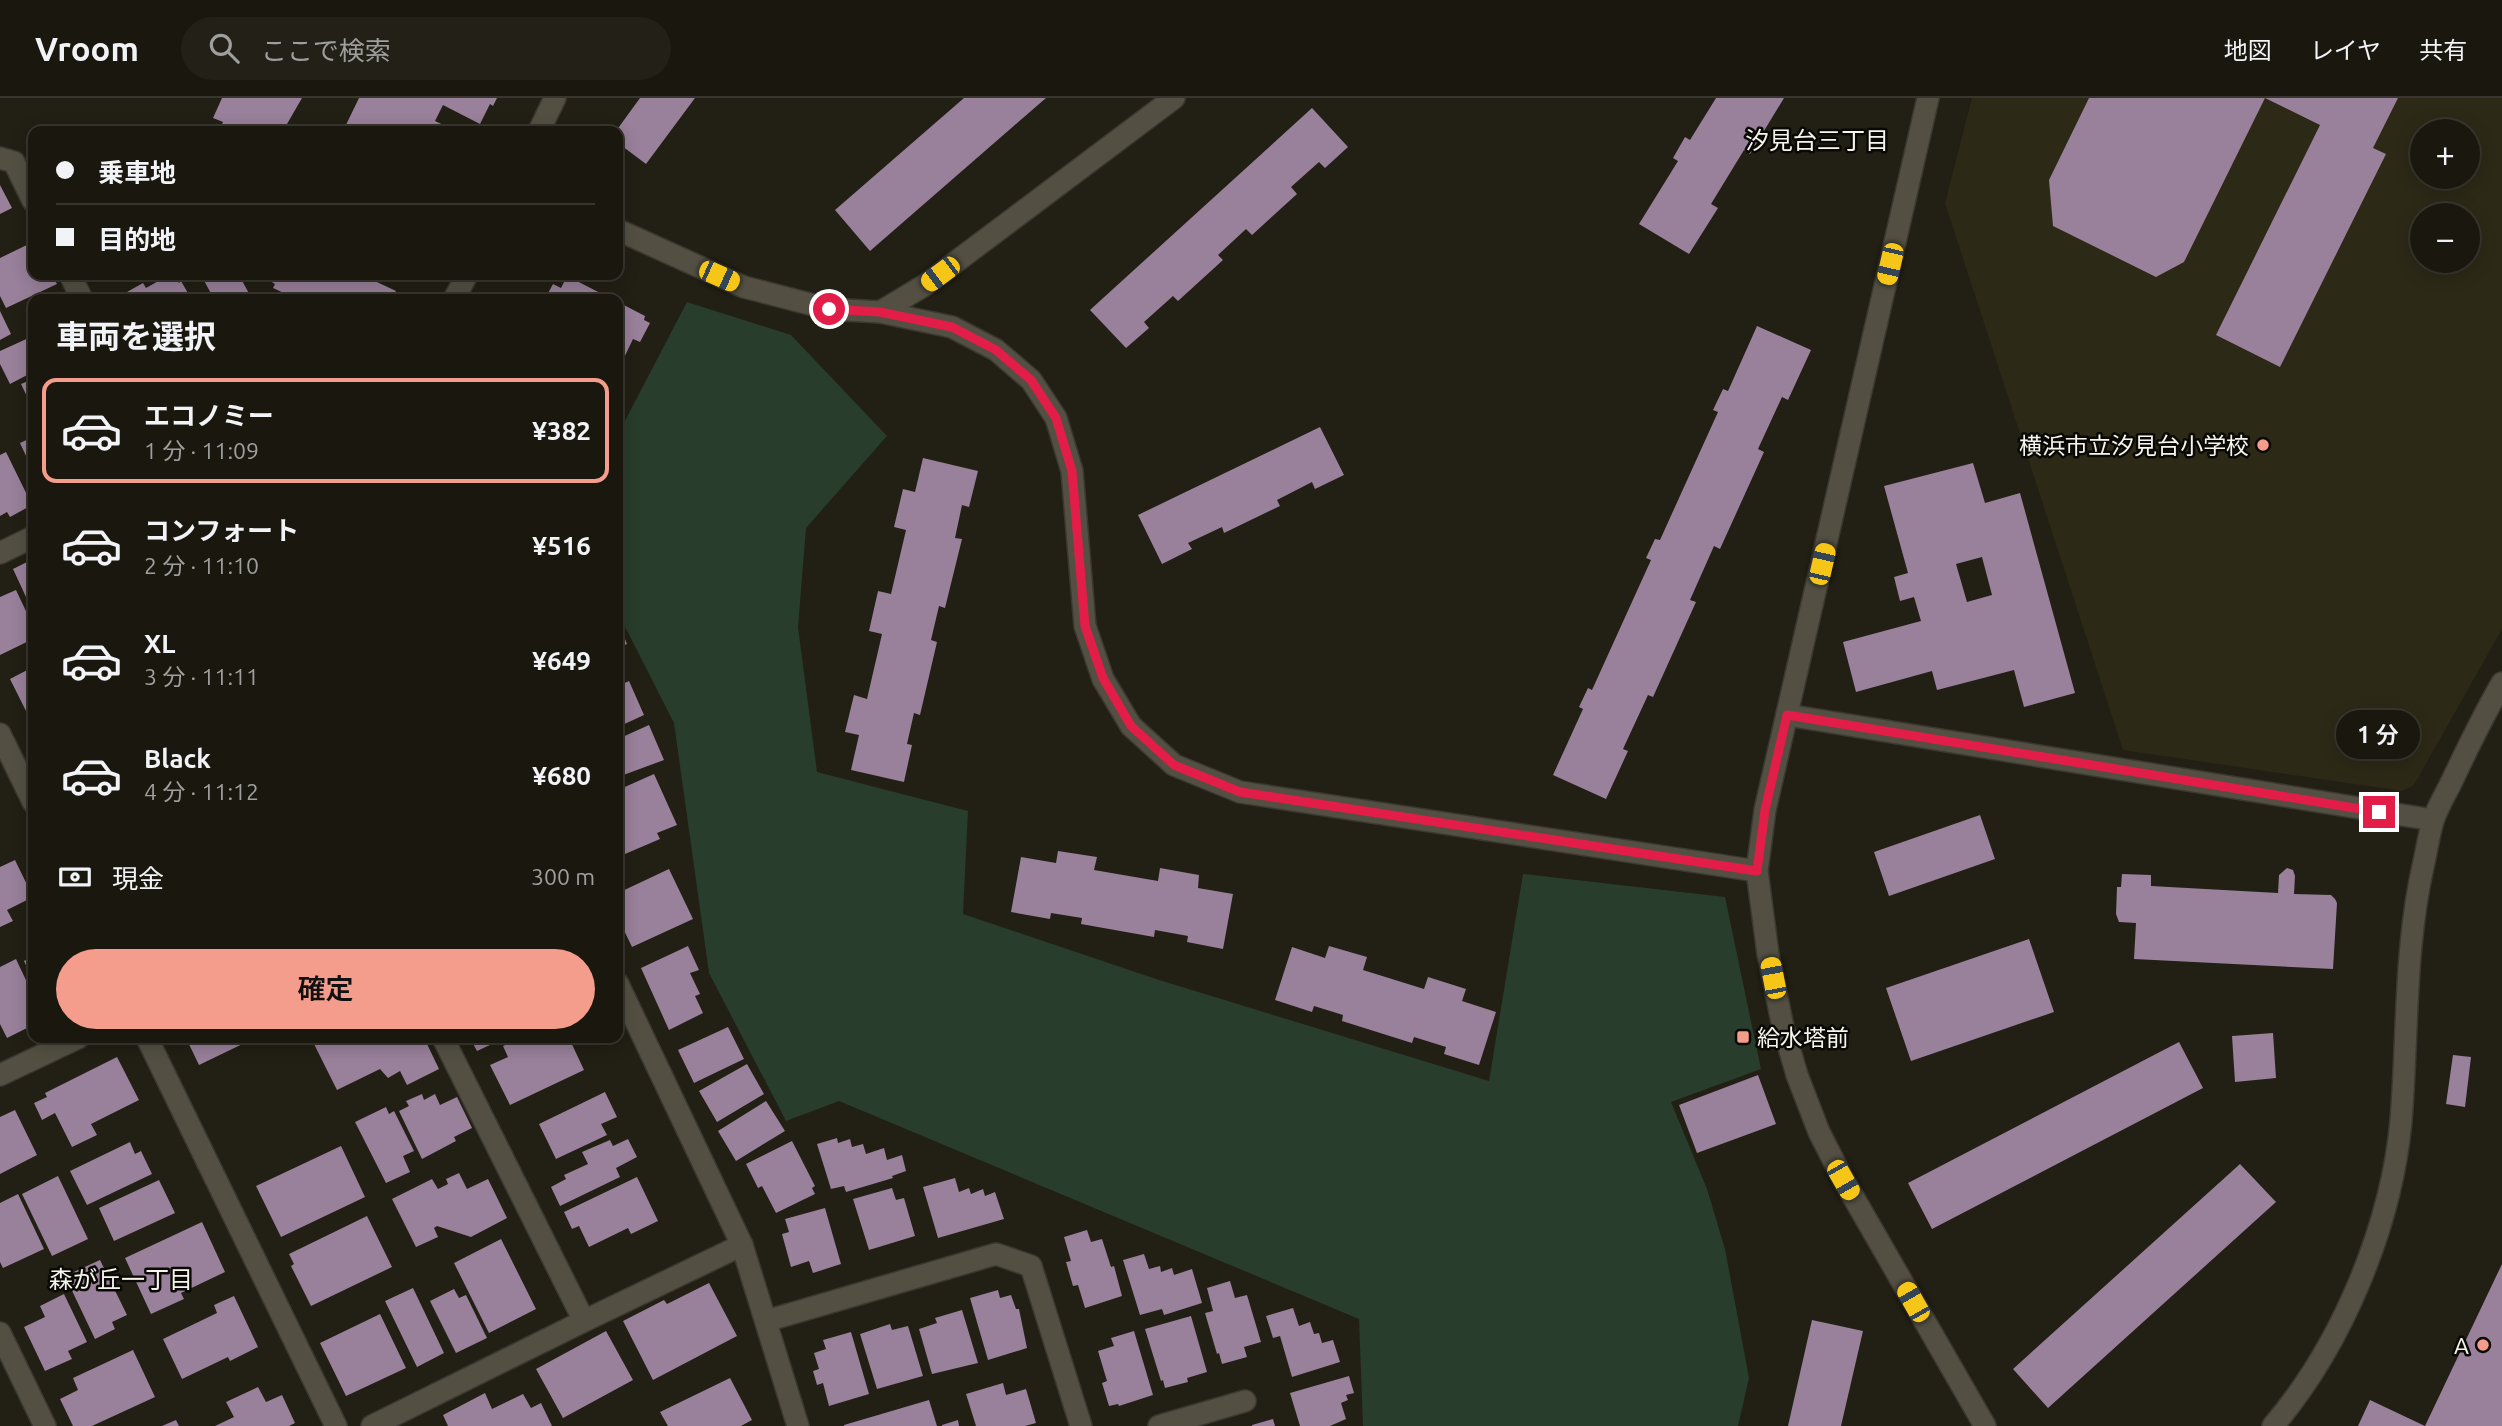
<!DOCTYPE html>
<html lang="ja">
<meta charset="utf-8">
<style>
body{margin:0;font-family:Ubuntu,"Noto Sans JP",sans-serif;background:#232018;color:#f1f3f6;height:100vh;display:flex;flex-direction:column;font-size:26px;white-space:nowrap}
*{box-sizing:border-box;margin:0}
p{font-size:23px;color:#9f9f9e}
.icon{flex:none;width:38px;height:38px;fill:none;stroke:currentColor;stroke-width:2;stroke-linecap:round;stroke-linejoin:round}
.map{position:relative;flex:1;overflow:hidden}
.details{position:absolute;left:28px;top:196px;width:595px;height:749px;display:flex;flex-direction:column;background:#1a170f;border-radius:14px;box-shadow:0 4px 18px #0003,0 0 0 2px #38362f}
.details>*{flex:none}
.hud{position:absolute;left:28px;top:28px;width:595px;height:154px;border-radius:14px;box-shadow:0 4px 18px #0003,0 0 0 2px #38362f;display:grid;align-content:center;height:154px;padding:0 28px;background:#1a170f}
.tools{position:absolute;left:2410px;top:21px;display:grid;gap:14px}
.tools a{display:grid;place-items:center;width:70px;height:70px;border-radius:50%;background:#1a170f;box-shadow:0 4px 18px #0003,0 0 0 2px #38362f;font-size:35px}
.end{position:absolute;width:32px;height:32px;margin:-16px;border:9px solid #e11d48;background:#fff;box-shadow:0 0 0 4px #fff}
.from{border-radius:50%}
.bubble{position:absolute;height:49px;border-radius:24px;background:#1a170f;box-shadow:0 4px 18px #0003,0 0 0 2px #38362f;font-size:23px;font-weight:600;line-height:49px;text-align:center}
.car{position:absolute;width:21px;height:42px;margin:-21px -10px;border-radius:9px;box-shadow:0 0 5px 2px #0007;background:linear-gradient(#f5c518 24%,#345 0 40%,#f5c518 0 76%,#345 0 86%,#f5c518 0)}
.hud b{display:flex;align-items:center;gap:24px;height:66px;font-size:26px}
.hud b+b{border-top:2px solid #38362f}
.hud i{width:18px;height:18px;background:#f1f3f6}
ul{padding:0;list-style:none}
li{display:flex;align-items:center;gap:21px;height:105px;margin:0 14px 10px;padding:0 14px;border:4px solid transparent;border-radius:14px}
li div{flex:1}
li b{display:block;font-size:26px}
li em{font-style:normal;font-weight:600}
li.current{border-color:#f49d8c}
li>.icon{width:63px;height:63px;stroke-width:1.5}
h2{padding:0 28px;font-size:32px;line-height:84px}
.pay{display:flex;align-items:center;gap:18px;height:77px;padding:0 28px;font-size:26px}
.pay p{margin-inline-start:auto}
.cta{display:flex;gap:14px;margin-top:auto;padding:14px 28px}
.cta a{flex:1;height:80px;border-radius:42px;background:#f49d8c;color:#111;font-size:28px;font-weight:600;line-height:80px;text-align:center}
header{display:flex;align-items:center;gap:42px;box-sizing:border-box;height:98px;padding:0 35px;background:#1a170f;border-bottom:2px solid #38362f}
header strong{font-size:33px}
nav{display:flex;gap:38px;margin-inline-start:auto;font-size:24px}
.search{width:490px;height:63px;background:#232018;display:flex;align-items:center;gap:18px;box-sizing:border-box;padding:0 24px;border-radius:38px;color:#9f9f9e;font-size:26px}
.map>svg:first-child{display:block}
</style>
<header>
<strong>Vroom</strong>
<div class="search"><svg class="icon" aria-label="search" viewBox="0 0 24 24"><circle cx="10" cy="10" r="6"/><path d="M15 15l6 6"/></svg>ここで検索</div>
<nav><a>地図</a><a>レイヤ</a><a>共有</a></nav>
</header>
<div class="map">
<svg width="2502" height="1328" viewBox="0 0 2502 1328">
<rect width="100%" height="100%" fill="#221f14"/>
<path fill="#2d2917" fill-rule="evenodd" d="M1972,0h530v531l-88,156 -12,6 -279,-41 -178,-547zM2422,33h46v46h-46zM2422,117h46v46h-46z"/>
<path fill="#283d2c" d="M687,204l104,33 96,101 -81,92 -8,99 19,145 151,39 -5,103 193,65 333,102 34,-207 202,23 36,172 -90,33 36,87 18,60 24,129 -11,48h-375l-4,-107 -520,-218 -53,20 -77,-148 -35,-250 -56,-110v-179z"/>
<path fill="#99809b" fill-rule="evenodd" d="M222,0h80l-19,33h-64l4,-9 -10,-4z
M359,0h138l-4,8 -3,-2 -10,20 -37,-19 -8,16 21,10h-113z
M640,0h55l-49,66 -28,-21v-12h-2z
M964,0h82l-176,153 -35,-41z
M1716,0h68l-34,56 -6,-4 -33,54 7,4 -29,46 -50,-30 39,-63 -5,-3 12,-21 5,3z
M2089,0h309l-25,50 13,6 -106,213 -64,-32 104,-210 -55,-27 -81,164 -28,15 -103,-51 -4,-46z
M1312,10l36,39 -23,21 -6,-6 -28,25 6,7 -45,41 -6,-6 -28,26 5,5 -45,41 -5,-5 -29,26 5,6 -23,20 -36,-38z
M0,87l12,23 -12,6z
M33,144v33h19l5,9 -51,24 -6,-12v-38z
M169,177h5l5,8 2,-2 8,14 -5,4h-53l-4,-7 16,-9 3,5z
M201,177h38l13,24h-38z
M273,177h89l34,16 -4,8h-106l2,-4 -15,-7 2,-4 -5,-3z
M567,178l45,23h-67l8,-15 8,4z
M618,204l27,14 -1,4 6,3 -10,19 -7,-3 -11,23 -4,-3z
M0,213l11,23 -11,6z
M1757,228l54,24 -23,50 -6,-3 -24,52 6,3 -44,97 -6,-3 -24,54 6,2 -43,95 -5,-2 -25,54 5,2 -22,48 -53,-24 30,-66 -4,-2 9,-19 4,2 59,-130 -5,-2 9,-19 5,1 58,-128 -5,-2 10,-21 5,2z
M33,238v36l-23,12 -10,-20v-13z
M33,281v30l-12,-25z
M1320,329l24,48 -29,14 -3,-7 -35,18 3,6 -56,27 -2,-6 -34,16 4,6 -30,15 -24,-49z
M33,339v34l-13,-28z
M6,354l26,53 -22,12 -3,-5 -7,4v-61z
M923,360l55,13 -9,36 -7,-2 -7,33 7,1 -17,69 -6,-2 -8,34 6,2 -17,73 -6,-2 -7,31 5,1 -8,37 -53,-12 8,-35 -14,-3 9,-37 13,4 15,-65 -13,-3 9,-40 13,3 15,-64 -12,-3 9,-38 12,3z
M1973,365l12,40 35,-10 55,200 -51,14 -10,-37 -77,20 -5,-19 -76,21 -13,-50 78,-21 -7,-24 -14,4 -6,-24 14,-4 -24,-87zM1982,459l10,38 -25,7 -11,-38z
M33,461v53l-20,-43z
M16,492l17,36v13l-33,16v-58z
M618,524l9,22 -9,4z
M33,569v58l-23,-46z
M629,583l15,34 -26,12v-41z
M649,627l15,35 -46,17v-38z
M654,676l23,51 -20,8 3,6 -42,18v-67z
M1980,717l15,44 -106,37 -15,-44z
M1058,753l39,6 -3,13 64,11 2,-13 39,7 -1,13 35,6 -10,55 -36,-7 1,-6 -33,-6 -1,7 -73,-13 1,-6 -31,-5 -1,6 -39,-7 10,-55 35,6z
M15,762l18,37 -26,13 6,11 -13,6v-60z
M2287,770l6,2 2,6 -1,18 37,1 4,4 2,4 -4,66 -199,-10 2,-36 -17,-1 -3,-8 1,-27h4l1,-13 29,1v11l127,7 1,-18z
M669,771l24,50 -61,28 -14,-29v-25z
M2029,841l25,73 -143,49 -25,-73z
M688,848l11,24 -9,3 10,21 -5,2 8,17 -34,17 -28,-62z
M1329,848l38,11 -4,13 61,19 4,-12 38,12 -4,12 34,11 -17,53 -35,-11 2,-7 -32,-10 -2,6 -70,-22 1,-6 -29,-9 -2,6 -37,-12 17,-53 33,11z
M33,858v24l-9,-19z
M16,861l17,36v30l-26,13 -7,-14v-57z
M728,929l16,32 -50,24 -16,-33z
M2273,935l3,45 -41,4 -3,-46z
M186,940h69l-56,27z
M316,940h113l2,4 -4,2 12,25 -32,16 -7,-14 -12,7 -8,-9 -43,21 -25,-50z
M470,940h35l-28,13z
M521,940h48l15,32 -74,35 -20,-40 18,-8 -5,-11z
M2179,944l24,46 -271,141 -24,-46z
M2453,957l18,2 -6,50 -19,-3z
M117,959l22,43 -48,24 6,11 -25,12 -17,-34 -13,7 -8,-17 13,-6 -2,-4z
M747,966l17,30 -47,28 -18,-31z
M1758,977l18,49 -79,29 -18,-48z
M605,994l12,25 -16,7 6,11 -51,24 -17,-35z
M422,996l2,6 11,-6 5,11 17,-8 15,31 -18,9 2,4 -34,18 -23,-48 10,-5 -3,-5z
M766,1003l19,30 -49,30 -18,-30z
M386,1009l3,7 5,-3 20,40 -11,5 7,16 -24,11 -31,-61z
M15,1012l22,45 -37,19v-57z
M837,1040l1,5 12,-4 2,8 11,-3 3,10 18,-6 3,12 15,-5 4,16 -14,5 1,2 -47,14 -2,-6 -13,3 -14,-45z
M628,1041l9,18 -21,11 4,9 -60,29 -9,-19 15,-8 -2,-4 24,-11 -6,-12 28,-12 3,6z
M792,1043l23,45 -3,2 3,6 -39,19 -14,-27 -4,2 -12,-24z
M130,1044l5,12 6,-3 11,23 -65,31 -17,-34z
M341,1048l24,51 -84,40 -25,-51z
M2240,1066l36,38 -228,206 -35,-39z
M459,1075l8,16 21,-10 19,39 -36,19 -34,-11 -3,2 4,9 -22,10 -24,-48 40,-20 6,10 10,-5 -2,-5z
M58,1078l30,63 -36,17 -30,-62z
M637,1079l21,44 -27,13 -3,-6 -39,19 -10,-21 -7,3 -8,-17z
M955,1080l4,14 10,-4 2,6 12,-5 2,7 10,-4 9,27 -66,19 -15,-51z
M159,1082l16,33 -61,28 -15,-33z
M892,1090l4,12 8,-2 11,38 -46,14 -16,-51z
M18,1096l26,55 -41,19 -3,-6v-59z
M825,1110l16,56 -28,9 -4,-12 -18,6 -9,-33 7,-2 -4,-13z
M367,1118l25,51 -81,39 -20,-40 3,-2 -5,-10z
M202,1124l23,50 -44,21 3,6 -33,15 -26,-56z
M1087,1132l4,12 11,-3 9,28 3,-1 8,30 -37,12 -7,-23 -5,1 -7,-24 5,-1 -7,-24z
M501,1141l35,70 -47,24 -35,-70z
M1144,1156l5,15 11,-3 1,6 11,-4 2,7 18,-6 10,34 -38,12 -2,-6 -22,6 -17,-55z
M100,1162l27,55 -15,7 3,7 -20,10 -30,-63z
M2502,1166v162h-77z
M1230,1183l5,17 12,-3 14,47 -17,5 3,10 -25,7 -3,-11 -2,1 -12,-41 8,-2 -6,-23z
M709,1185l28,53 -84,44 -30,-59 41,-21 3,4z
M413,1190l31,65 -27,14 -32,-66z
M454,1191l5,9 7,-3 21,43 -31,15 -26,-52z
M998,1192l2,8 11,-3 5,14h3l8,39 -39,12 -18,-62z
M64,1196l23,48 -19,9 4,8 -27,12 -21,-44 21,-10 -5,-11z
M234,1198l24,51 -28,14 -2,-4 -46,22 -19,-40 54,-26 -3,-8z
M1293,1210l6,18 11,-4 4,12 5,-1 3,10 11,-3 7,22 -48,15 -12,-41 -7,2 -7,-22z
M962,1212l16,53 -46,11 -13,-45 18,-6 -2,-5z
M380,1216l26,54 -60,28 -26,-53z
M1191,1218l16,56 -20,6 1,4 -23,6 -2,-8 -2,1 -16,-52z
M1812,1222l51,11 -22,95h-53z
M890,1226l2,6 16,-4 15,50 -46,13 -17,-55z
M606,1233l27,49 -70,38 -27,-49z
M1134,1233l19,64 -34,11 -1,-2 -9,2 -7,-23 5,-2 -9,-30 16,-5 -3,-8z
M851,1234l18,62 -40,12 -6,-23 -6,2 -4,-14 6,-2 -5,-16 12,-4 -3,-9z
M133,1252l22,47 -63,29h-19l-13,-27 18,-9 -5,-12z
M1349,1278l5,17 -8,2 2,5 -7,3 5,16 -16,7h-30l-10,-33z
M730,1280l22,42 -11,6h-73l-8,-14z
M1003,1285l3,12 20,-6 10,34 -11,3h-49l-10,-32z
M258,1289l8,15 16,-7 13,28 -6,3h-74l19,-9 -8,-15z
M485,1295l7,16 31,-15 8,14 10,-5 11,23h-104l-5,-11z
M929,1302l8,26h-93v-1z
M2370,1302l55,26h-67z
M1273,1321l2,7h-23v-1z
M176,1322l3,6h-17z
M958,1322l1,6h-17v-1z"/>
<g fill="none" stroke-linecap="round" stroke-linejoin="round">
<g stroke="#3b3831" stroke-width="24">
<path id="lane" d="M1159,1328l86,-25"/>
</g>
<g stroke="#3b3831" stroke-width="24">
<path id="street" d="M0,60l14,4 19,39
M618,132l126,57 85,22 51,3 72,15 44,23 35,30 25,38 16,53 13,155 18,53 28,47 43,39 66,27 517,79
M70,177l12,24
M880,214l45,-27 249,-187
M0,455l33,-16
M1787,617l646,105
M0,636l33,68
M147,940l189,388
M0,977l78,-37
M584,1223l158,-76
M766,1223l230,-67 35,12 50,160
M0,1235l45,93
M372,1328l212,-105 -141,-283
M2273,1328c69,-81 118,-199 128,-305 7,-86 3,-173 23,-259 3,-13 5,-28 9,-41 4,-13 12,-26 18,-38 16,-34 32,-67 51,-100"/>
</g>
<g stroke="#3b3831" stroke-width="24">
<path id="secondary" d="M1928,0l-163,712 -8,61 11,83 15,73 14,48 22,57 24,47 142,247
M539,33l16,-33
M454,201l13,-24
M618,886l124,261 56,181"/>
</g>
<use href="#lane" stroke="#535043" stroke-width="21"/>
<use href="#street" stroke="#535043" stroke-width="21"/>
<use href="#secondary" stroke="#535043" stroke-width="21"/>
</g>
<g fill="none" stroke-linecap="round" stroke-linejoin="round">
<path stroke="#e11d48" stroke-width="9" d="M829,211l51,3 72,15 44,23 35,30 25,38 16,53 13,155 18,52 28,48 43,39 66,27 517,79 8,-61 22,-95 592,97"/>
</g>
<g fill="#f49d8c" stroke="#0a0905" stroke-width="2.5">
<circle cx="2263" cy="347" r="7"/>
<rect x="1736" y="932" width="14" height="14" rx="3.5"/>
<circle cx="2483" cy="1247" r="7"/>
</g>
<g text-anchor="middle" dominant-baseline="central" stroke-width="5" stroke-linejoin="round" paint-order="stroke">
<g font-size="23" fill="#f6f5ed" stroke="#0a0905" text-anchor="end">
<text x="2249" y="347">横浜市立汐見台小学校</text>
<text x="1757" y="939" text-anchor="start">給水塔前</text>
<text x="2469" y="1247">A</text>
</g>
<g font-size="24" fill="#f6f5ed" stroke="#0a0905">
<text x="1817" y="42">汐見台三丁目</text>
<text x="121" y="1181">森が丘一丁目</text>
</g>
</g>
</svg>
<div class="tools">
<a>+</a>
<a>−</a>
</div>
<i class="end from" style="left:829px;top:211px"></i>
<i class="end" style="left:2379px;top:714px"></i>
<div class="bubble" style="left:2336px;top:612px;width:84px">1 分</div>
<i class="car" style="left:1890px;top:166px;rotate:193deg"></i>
<i class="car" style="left:940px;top:176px;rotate:233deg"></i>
<i class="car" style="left:719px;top:178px;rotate:114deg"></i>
<i class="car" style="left:1822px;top:466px;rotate:13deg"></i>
<i class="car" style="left:1773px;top:880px;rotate:349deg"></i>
<i class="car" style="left:1843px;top:1082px;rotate:150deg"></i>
<i class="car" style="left:1913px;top:1204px;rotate:330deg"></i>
<div class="hud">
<b><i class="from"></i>乗車地</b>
<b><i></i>目的地</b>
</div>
<section class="details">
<h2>車両を選択</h2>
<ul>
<li class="current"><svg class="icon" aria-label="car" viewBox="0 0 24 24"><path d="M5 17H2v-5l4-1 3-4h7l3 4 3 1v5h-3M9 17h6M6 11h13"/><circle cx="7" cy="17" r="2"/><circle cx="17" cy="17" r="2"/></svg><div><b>エコノミー</b><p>1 分 · 11:09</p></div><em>¥382</em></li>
<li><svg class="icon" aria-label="car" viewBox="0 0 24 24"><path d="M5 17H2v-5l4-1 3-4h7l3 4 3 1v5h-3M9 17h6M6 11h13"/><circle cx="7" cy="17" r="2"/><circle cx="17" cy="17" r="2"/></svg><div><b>コンフォート</b><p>2 分 · 11:10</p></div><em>¥516</em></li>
<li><svg class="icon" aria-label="car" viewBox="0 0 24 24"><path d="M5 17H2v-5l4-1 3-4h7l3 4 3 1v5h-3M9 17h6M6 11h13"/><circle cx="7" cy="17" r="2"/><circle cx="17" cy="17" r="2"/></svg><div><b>XL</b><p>3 分 · 11:11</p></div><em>¥649</em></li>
<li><svg class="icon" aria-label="car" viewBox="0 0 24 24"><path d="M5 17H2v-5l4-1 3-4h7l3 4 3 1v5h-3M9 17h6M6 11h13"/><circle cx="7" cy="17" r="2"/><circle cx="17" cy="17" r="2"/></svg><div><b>Black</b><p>4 分 · 11:12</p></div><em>¥680</em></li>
</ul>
<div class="pay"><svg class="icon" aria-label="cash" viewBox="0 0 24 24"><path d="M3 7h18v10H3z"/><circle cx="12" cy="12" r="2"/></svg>現金<p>300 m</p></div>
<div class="cta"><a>確定</a></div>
</section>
</div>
